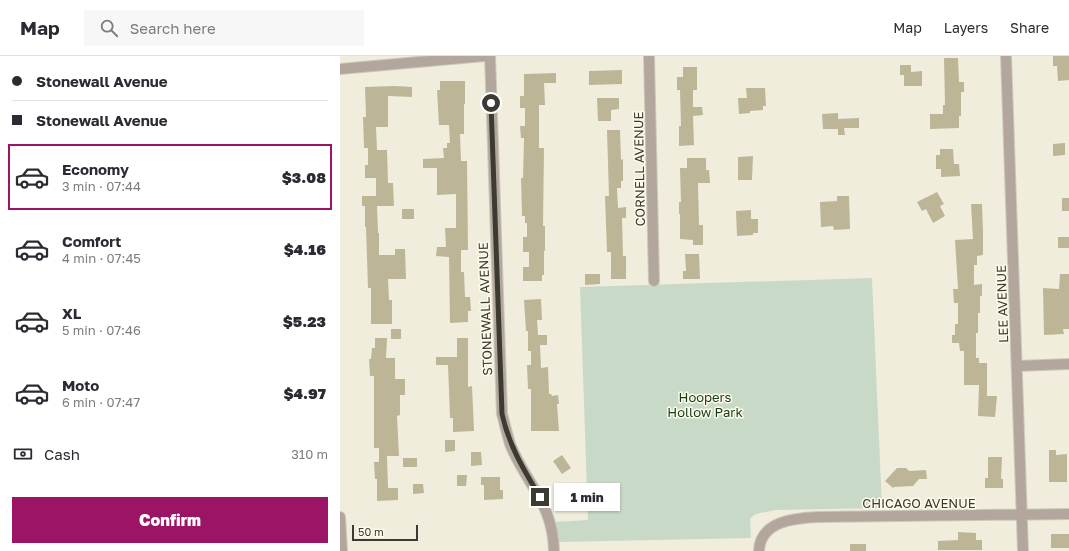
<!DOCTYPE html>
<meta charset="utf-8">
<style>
body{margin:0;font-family:"Golos Text",sans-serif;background:#f7f7f7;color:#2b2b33;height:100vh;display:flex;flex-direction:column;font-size:15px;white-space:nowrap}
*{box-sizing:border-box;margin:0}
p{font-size:13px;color:#7c7c81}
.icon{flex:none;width:22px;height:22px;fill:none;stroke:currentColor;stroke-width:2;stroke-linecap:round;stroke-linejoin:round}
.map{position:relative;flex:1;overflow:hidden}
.drawer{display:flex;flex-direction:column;background:#fff;width:340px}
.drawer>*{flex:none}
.hud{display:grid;align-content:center;height:88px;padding:0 12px;background:#fff}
.scale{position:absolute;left:12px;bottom:10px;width:66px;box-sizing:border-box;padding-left:4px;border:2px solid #3b3a33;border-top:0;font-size:11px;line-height:14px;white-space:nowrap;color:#3b3a33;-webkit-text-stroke:3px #fefbea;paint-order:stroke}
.end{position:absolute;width:18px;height:18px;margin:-9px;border:5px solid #3b3a33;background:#fff;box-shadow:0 0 0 2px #fff}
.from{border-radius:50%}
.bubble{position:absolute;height:28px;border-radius:0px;background:#fff;box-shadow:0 1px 3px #0004;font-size:13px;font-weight:800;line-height:28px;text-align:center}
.hud b{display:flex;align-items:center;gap:14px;height:38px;font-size:15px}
.hud b+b{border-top:1px solid #e1e1e2}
.hud i{width:10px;height:10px;background:#2b2b33}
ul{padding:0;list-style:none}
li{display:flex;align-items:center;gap:12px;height:66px;margin:0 8px 6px;padding:0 4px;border:2px solid transparent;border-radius:0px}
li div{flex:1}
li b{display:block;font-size:15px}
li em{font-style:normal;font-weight:800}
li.selected{border-color:#9b1466}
li>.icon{width:36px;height:36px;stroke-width:1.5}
.pay{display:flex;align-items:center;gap:10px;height:44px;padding:0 12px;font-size:15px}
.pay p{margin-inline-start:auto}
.action{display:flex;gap:8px;margin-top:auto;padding:8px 12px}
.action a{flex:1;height:46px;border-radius:0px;background:#9b1466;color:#fff;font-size:16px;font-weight:800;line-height:46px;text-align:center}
header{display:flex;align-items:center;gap:24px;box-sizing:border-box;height:56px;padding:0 20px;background:#fff;border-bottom:1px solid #e1e1e2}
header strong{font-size:19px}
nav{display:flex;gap:22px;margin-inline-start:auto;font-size:14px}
.search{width:280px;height:36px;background:#f7f7f7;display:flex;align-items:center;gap:10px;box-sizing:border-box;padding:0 14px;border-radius:0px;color:#7c7c81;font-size:15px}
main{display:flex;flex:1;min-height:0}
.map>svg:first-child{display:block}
</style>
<header>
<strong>Map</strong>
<div class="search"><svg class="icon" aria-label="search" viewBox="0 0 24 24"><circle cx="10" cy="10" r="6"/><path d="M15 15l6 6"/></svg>Search here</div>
<nav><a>Map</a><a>Layers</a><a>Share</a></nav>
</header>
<main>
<section class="drawer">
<div class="hud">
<b><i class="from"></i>Stonewall Avenue</b>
<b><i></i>Stonewall Avenue</b>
</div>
<ul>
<li class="selected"><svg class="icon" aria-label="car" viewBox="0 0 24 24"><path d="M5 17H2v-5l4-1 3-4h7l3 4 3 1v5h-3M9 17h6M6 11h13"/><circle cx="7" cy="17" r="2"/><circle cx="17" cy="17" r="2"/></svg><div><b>Economy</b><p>3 min · 07:44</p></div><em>$3.08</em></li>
<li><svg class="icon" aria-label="car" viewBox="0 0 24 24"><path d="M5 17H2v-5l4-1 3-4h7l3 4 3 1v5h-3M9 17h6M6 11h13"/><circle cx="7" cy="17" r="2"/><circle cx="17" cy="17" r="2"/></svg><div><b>Comfort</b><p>4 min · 07:45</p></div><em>$4.16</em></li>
<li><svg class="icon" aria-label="car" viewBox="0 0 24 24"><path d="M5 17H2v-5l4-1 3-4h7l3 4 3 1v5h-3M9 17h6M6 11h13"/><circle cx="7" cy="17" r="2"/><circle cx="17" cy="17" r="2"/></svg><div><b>XL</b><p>5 min · 07:46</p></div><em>$5.23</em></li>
<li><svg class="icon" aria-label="car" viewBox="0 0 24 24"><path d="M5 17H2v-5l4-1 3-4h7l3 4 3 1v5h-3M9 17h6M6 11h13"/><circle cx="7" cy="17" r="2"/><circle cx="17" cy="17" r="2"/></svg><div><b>Moto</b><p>6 min · 07:47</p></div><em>$4.97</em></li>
</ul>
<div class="pay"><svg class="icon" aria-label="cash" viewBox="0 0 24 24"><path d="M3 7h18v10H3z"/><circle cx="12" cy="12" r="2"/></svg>Cash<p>310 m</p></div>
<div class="action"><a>Confirm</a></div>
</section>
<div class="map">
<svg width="729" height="495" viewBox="0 0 729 495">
<rect width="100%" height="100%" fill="#f0eddd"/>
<path fill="#c9d9c8" d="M532,222l10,230 -106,2 -16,3 -6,2 -4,4 1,19 -192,4 -4,-20 33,-2 -8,-233z"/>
<path fill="#bcb696" d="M713,0h16v24l-11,1 -1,-15h-4z
M604,2h14l1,24h5v10h-3v24h-2v12l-29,1v-15h13v-9h2z
M560,9h11v7l11,-1v15h-18v-11h-4z
M343,11h14v23h-4v17h9l1,8 -10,1 1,29 -15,1v-20h2l-1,-36h-3v-13h6z
M282,14v14l-33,1v-14z
M216,17v10h-12l1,22h-6v43h5l-1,78h2v25h-1v24h-2v6h-19v-14h6v-15h-6v-15h4v-14h-2v-7h-3l-1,-38h2l1,-40h-3l-1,-12h5v-18h-5v-12h4v-22z
M100,25h25v23h-1v30h-4l1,27h6l1,89h-7v22h3l1,25h5l1,14h-3v11l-18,1 -1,-66 -13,-1 1,-9h9l-1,-19h11v-34l-19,1v-27h-14v-9l21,-1 -1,-10h4v-5h3l-1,-18h-10l-2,-35h3z
M55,30l17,1v10l-24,-1v31h-12l1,23h10l1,33h5l1,23h-17l1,27h1v22h16v-6h10l1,30h-18l1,21h3v24h-21v-36h-3l-2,-61h-1v-21h-3v-10h14v-18h-11v-13h3v-17h-4l-1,-31h3l-1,-30z
M406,32h19l1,18h-3v4l-13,1v2l-11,1 -1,-16h9z
M257,42h22v11l-8,1v11h-13z
M498,57v6l21,-1v10h-15l1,7h-7v-6h-15l-1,-15z
M267,74h13l1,30 2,-1v22h-2v7h-4l1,20 8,-1v11h-4l1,38h3v23h-15v-27h-4l-2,-56h4z
M725,87v12l-12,1v-12z
M600,93h13l1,15h5l1,12 -19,1v-8h-5v-14h4z
M413,100l-1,24h-14v-23z
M347,102h19v12h3l1,13h-12l1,42h4v20h-10v-5l-13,-1v-25h-1v-12h2l-1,-34h7z
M597,136l7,12 -4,2 5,10 -12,7 -7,-14 -4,2 -5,-9z
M497,140h12l1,33 -16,1 -1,-4 -12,1 -1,-25 17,-1z
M722,142h7v13h-7z
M631,148h11l1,27v24l-6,1v9h-3v20l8,-1v12h-2v17h-2v20h-2v25h3v5h8v33h10l-2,21 -17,-1 1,-31h-15v-34h-4l-1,-8h-7v-8h3v-11h3v-21h-4l-1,-14h5l-3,-49 18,-1z
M62,153h12v10h-12z
M411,154v9h7v14h-5v2l-16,1 -1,-25z
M718,181h11v11h-11z
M345,198h14l1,25h-17v-8h3z
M245,218h15v10l-15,1z
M720,218h9v55h-6l1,5 -20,1 -1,-47 16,1z
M201,243l1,21h-5l1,15h9v10h-7l1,23 7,-1 1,27h2l1,2 6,-1 1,9h-2l2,27h-28v-42h-3l-1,-24h4v-14h-3v-20h-2l-2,-31z
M51,273h10v10h-10z
M35,282h12l-1,20h9v21h10v16h-5v20l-3,1 2,40h-12l1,32h10v12l-21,1v-22h-2l-1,-17h5v-14h-5v-72h-4l-1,-17h2l1,-11h3z
M117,282h11v49l4,-1 2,45 -21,1v-14h-3l-2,-53h-12v-8h21z
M105,384h10v11l-10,1z
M709,394h7v5l11,-1v28h-18z
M131,396h10l1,13 -11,1z
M222,399l9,13 -9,6 -9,-13z
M648,401h14l-1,22h2v9h-18v-10h3z
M63,402h14v9h-14z
M557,412h9l3,3 17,-1 1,9h-8l-6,7 -19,1 -1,1 -8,-7z
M117,419h10l-1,11h-9z
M141,421h19v13h3v9l-19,1v-15h-3z
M73,428h10l1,9 -11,1z
M618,476l18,1v7h6v10h-44v-9l20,-1z
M711,478h18v14h-18z
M510,488h16v7h-16z"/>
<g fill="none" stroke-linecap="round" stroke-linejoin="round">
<g stroke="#ccc9bb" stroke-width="12">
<path id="minor" d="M150,0l12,358c3,11 5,20 8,30 16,40 43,59 44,107
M309,0l5,225
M666,0l17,495
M0,13l145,-13
M677,310l52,-2
M0,461l2,34
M419,495c1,-30 36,-33 59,-34l251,-3"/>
</g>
<use href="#minor" stroke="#b3a79d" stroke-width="10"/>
</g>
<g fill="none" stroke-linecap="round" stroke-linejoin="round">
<path stroke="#3b3a33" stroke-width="5" d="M151,47l11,311c7,32 22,56 38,83"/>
</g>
<g text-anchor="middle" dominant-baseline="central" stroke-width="3" stroke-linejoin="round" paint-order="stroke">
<g font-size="13" fill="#3b3a33" stroke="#fefbea">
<text transform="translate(299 113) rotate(-91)">CORNELL AVENUE</text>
<text transform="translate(662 248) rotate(-92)">LEE AVENUE</text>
<text transform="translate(145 253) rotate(-92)">STONEWALL AVENUE</text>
<text x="579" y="447">CHICAGO AVENUE</text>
</g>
<g font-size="13" fill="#173b17" stroke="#fefbea">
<text x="365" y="341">Hoopers<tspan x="365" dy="15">Hollow Park</tspan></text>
</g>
</g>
</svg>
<div class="scale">50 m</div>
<i class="end from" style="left:151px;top:47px"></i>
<i class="end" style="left:200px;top:441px"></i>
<div class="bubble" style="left:214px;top:427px;width:66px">1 min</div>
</div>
</main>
